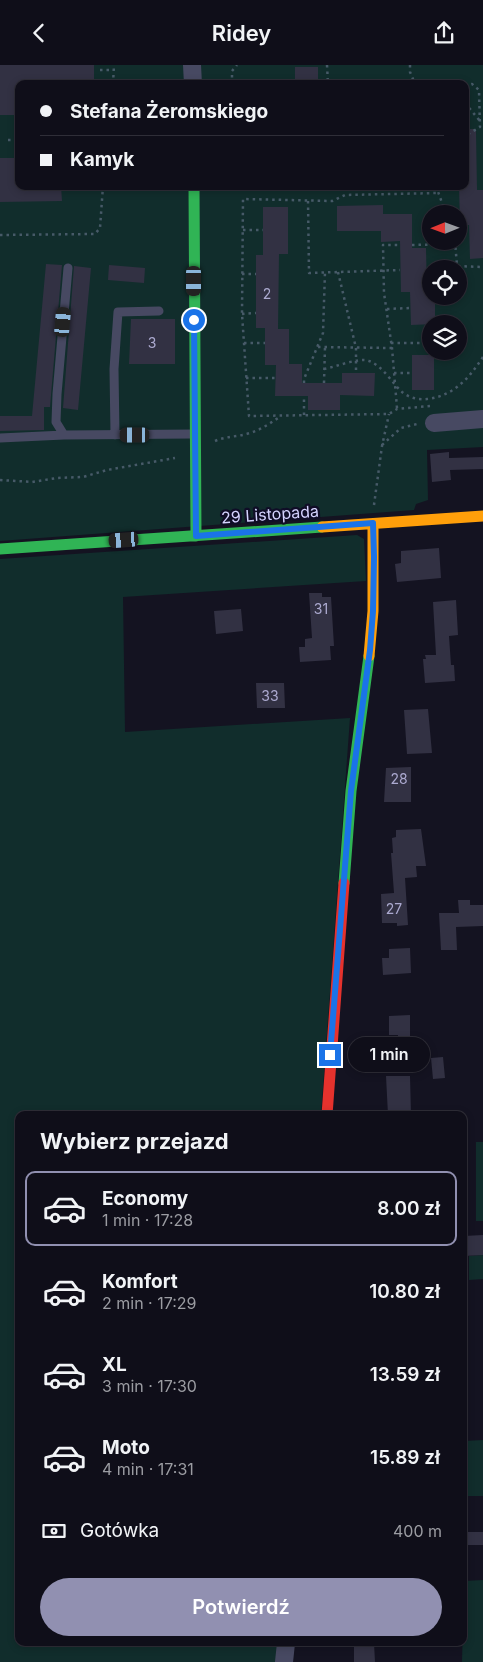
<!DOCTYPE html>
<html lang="pl">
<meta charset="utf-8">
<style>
body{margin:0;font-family:Inter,sans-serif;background:#181722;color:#f1f3f6;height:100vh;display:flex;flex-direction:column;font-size:19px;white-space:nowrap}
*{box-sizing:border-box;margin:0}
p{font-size:16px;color:#9b9ca2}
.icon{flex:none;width:28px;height:28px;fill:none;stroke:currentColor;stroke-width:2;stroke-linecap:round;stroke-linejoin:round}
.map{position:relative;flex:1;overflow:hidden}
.panel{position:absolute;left:15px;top:1046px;width:452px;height:535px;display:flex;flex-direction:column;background:#0f0e19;border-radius:10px;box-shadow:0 2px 8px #0003,0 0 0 1px #2f2e38}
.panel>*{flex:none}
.top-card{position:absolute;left:15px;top:15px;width:454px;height:110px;border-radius:10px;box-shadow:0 2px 8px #0003,0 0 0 1px #2f2e38;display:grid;align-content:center;height:110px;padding:0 25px;background:#0f0e19}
.needle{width:32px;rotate:269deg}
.controls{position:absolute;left:422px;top:140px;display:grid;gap:10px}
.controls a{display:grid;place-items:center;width:45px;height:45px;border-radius:50%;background:#0f0e19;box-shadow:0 2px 8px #0003,0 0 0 1px #2f2e38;font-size:25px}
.end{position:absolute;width:22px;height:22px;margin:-11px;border:6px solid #1a73e8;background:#fff;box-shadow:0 0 0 2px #fff}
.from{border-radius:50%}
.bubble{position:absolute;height:35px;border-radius:18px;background:#0f0e19;box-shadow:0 2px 8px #0003,0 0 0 1px #2f2e38;font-size:16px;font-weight:600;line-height:35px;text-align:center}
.car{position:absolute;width:15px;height:30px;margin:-15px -8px;border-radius:6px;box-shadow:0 0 4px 1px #0007;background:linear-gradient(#222 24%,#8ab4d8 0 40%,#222 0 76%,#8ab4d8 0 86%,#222 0)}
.top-card b{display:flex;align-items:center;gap:18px;height:48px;font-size:19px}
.top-card b+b{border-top:1px solid #2f2e38}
.top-card i{width:12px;height:12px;background:#f1f3f6}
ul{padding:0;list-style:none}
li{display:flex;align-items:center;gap:15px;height:75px;margin:0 10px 8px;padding:0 15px;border:2px solid transparent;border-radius:10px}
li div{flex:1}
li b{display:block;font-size:19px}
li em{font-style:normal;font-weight:600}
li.current{border-color:#9190b1}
li>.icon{width:45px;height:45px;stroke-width:1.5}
h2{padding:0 25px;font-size:22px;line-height:60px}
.pay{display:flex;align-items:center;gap:12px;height:55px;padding:0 25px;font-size:19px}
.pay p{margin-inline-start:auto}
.primary-button{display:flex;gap:10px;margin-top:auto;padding:10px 25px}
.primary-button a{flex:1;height:58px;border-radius:30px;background:#9190b1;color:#fff;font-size:20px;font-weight:600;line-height:58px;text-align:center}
header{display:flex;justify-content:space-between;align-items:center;height:65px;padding:0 25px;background:#0f0e19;font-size:22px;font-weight:600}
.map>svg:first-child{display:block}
</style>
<header><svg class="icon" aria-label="back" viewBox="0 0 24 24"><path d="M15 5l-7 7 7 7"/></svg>Ridey<svg class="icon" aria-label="share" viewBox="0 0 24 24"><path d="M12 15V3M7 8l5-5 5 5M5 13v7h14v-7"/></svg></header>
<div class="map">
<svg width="483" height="1597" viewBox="0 0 483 1597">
<rect width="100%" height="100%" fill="#141321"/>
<path fill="#112d2c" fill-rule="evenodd" d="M0,0h483v382l-56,3 1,50 -12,4 -2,6 -414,31zM19,19h446v102h-446zM431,149h28v27h-28zM431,204h28v27h-28zM431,259h28v27h-28z
M357,470l7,4 2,42 -243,16 2,135 225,-14 -29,397h-302v528h262l-2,19h-279v-1103z
M483,1077v79h-7v-79z
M483,1190v24l-14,1v-24z
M483,1375v56h-19v-55z
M483,1515v82h-21l2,-81z"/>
<path fill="#323143" d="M0,0h94v19h-75v9h-2v22h-17z
M295,2h23v17h-23z
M465,64h11l1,61h6v68l-13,1 -1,-34h-9l-1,-39h6z
M0,93h19v28h42l1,15 -62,1z
M383,140v9h29v34h14l1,45h4v3h4v28l-24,1 -1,-33h-9l-1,-51 -19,1v-11h-44v-25z
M263,142h25v47h-9l-1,75h11v35h13v19h40v-10h33l-1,23 -34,-1v15h-32v-14h-33l1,-31h-11v-37h-9v-73h7z
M46,199l16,1 -12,142h-6v23l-44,1v-15h32z
M109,200l36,3 -1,15 -36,-3z
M74,201l17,2 -13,142 -15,-2z
M131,254h44v45h-46z
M412,290h22v35h-22z
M449,387v6l34,-1v12l-33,1 1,10 -19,2 -2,-28z
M439,483l2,30 -44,4 -2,-18 6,-1v-12z
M309,528h13v4h9l3,49h-4l1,14 -31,2 -1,-15h6v-8l7,-1z
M456,535l2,35 -9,1 2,29h3l1,16 -30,2 -2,-24h3l-1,-4h11l-3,-53z
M241,544l2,22 -27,3 -2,-23z
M256,618h28l1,25h-28z
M428,644l4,44 -25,1 -3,-44z
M411,702v35h-27l2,-34z
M421,764l5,37h-10l1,11 -12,1 3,47 -11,1v-3h-15l-1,-29 13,-1 -3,-40h2l-1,-15 4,-1v-7z
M458,835h12v5h13v21l-27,1 1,23h-16l-2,-37h20z
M410,883l1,25 -28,2 -1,-17h7v-9z
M410,950v34h-12v-14h-9v-19z
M443,992l2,21 -12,1 -2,-21z
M386,1011h24l1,39h-23z
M483,1170v20l-19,1v-20z
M464,1467h19v13h-19z
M354,1578h20l1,19h-21z"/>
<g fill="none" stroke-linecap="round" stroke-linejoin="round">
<path stroke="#475a68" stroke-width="2.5" stroke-dasharray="2.5 4" stroke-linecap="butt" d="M327,0l1,19
M410,0v7l5,12
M100,5h13
M113,19l1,-19
M232,19v-13l5,-6
M465,21l7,-2 7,6 1,37 -15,9
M465,38l15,18
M8,75h11
M436,121l10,28
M308,136l1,72 91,-3
M243,165h20
M0,170l95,-1 5,-6 3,-42
M455,176l2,25 26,1
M412,180l44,-1
M338,207l18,76v25
M242,209h14
M387,244l23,-1
M242,249l14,-1
M244,278h21
M391,278h31
M318,282l74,1
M324,304c12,-2 35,-12 45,-8 14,5 23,22 33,31 7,6 17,8 25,7 27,-3 42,-21 56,-42
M394,308h18
M246,313h30
M304,318v-4l19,-46 2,-61
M324,318l1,-36
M430,341l-33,3 -8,5 -140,2 -7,-102 1,-115 89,2 13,-6 94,-2
M397,343l-5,-60 -8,-55 -1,-48h17
M304,350v-19
M215,376c11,-5 23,-4 35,-8 10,-3 19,-9 28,-15
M382,380l19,-17 16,-4
M0,415l32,2 25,-4 26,-1 24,-7 68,-12
M374,440l8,-59 7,-32"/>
<path stroke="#474962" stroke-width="9" d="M64,370l-8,-13 1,-28 11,-126
M115,370l-1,-66 4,-57 41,-1
M0,373l64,-3 130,-1"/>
<path stroke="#474962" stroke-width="18" d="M192,0l1,19
M434,358l49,-4
M284,1597l2,-19"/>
<path stroke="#30b455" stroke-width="11" d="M194,121l2,350
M0,484l322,-22
M344,818l7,-92 18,-135"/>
<path stroke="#ff9f0a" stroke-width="11" d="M322,462l161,-11
M369,591l4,-45v-87"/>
<path stroke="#e5322d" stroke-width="11" d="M327,1050l17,-232"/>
</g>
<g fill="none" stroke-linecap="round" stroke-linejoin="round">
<path stroke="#1a73e8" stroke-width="6" d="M194,255l2,216 177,-13 1,34 -1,54 -3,39 -19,141 -21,264"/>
</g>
<g text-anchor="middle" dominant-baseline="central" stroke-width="4.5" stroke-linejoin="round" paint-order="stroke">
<g font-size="14" fill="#acaad0">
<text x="267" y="228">2</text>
<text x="152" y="277">3</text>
<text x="321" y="543">31</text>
<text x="270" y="630">33</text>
<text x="399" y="713">28</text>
<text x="394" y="843">27</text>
</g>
<g font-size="16" fill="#d5d3ff" stroke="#100d27">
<text transform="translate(270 449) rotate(-4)">29 Listopada</text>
</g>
</g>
</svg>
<div class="controls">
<a><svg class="needle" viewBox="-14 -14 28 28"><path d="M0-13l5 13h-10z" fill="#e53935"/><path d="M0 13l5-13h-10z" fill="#9b9ca2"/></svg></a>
<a><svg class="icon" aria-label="locate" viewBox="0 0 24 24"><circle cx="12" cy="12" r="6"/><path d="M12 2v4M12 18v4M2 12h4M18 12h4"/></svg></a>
<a><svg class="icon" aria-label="layers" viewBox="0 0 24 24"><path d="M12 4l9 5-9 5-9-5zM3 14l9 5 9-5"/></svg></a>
</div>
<i class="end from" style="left:194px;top:255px"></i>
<i class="end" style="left:330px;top:990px"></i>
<div class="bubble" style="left:348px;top:972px;width:82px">1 min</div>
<i class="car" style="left:194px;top:216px;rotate:180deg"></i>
<i class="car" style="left:63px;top:257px;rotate:5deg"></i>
<i class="car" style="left:135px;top:370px;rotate:270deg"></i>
<i class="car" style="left:124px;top:475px;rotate:266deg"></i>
<div class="top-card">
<b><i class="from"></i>Stefana Żeromskiego</b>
<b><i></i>Kamyk</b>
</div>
<section class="panel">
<h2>Wybierz przejazd</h2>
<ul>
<li class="current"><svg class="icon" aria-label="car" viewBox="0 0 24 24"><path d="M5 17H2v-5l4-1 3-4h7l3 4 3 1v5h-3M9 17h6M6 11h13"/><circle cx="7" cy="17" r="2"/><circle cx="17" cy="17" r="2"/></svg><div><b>Economy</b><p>1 min · 17:28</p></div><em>8.00 zł</em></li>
<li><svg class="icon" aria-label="car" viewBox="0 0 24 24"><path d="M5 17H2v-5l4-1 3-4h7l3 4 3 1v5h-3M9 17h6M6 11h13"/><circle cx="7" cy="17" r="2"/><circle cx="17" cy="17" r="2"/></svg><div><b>Komfort</b><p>2 min · 17:29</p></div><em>10.80 zł</em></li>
<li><svg class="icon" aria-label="car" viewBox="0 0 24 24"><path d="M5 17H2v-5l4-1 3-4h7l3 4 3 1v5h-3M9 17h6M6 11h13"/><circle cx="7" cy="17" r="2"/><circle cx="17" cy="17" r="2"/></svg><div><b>XL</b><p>3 min · 17:30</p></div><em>13.59 zł</em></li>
<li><svg class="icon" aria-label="car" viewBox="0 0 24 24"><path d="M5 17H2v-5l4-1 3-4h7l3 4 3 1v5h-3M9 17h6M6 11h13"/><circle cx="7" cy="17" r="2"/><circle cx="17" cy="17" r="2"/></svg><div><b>Moto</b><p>4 min · 17:31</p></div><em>15.89 zł</em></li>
</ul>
<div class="pay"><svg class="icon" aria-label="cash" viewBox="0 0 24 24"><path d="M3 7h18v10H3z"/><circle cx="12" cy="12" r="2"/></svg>Gotówka<p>400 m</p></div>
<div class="primary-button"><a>Potwierdź</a></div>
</section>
</div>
